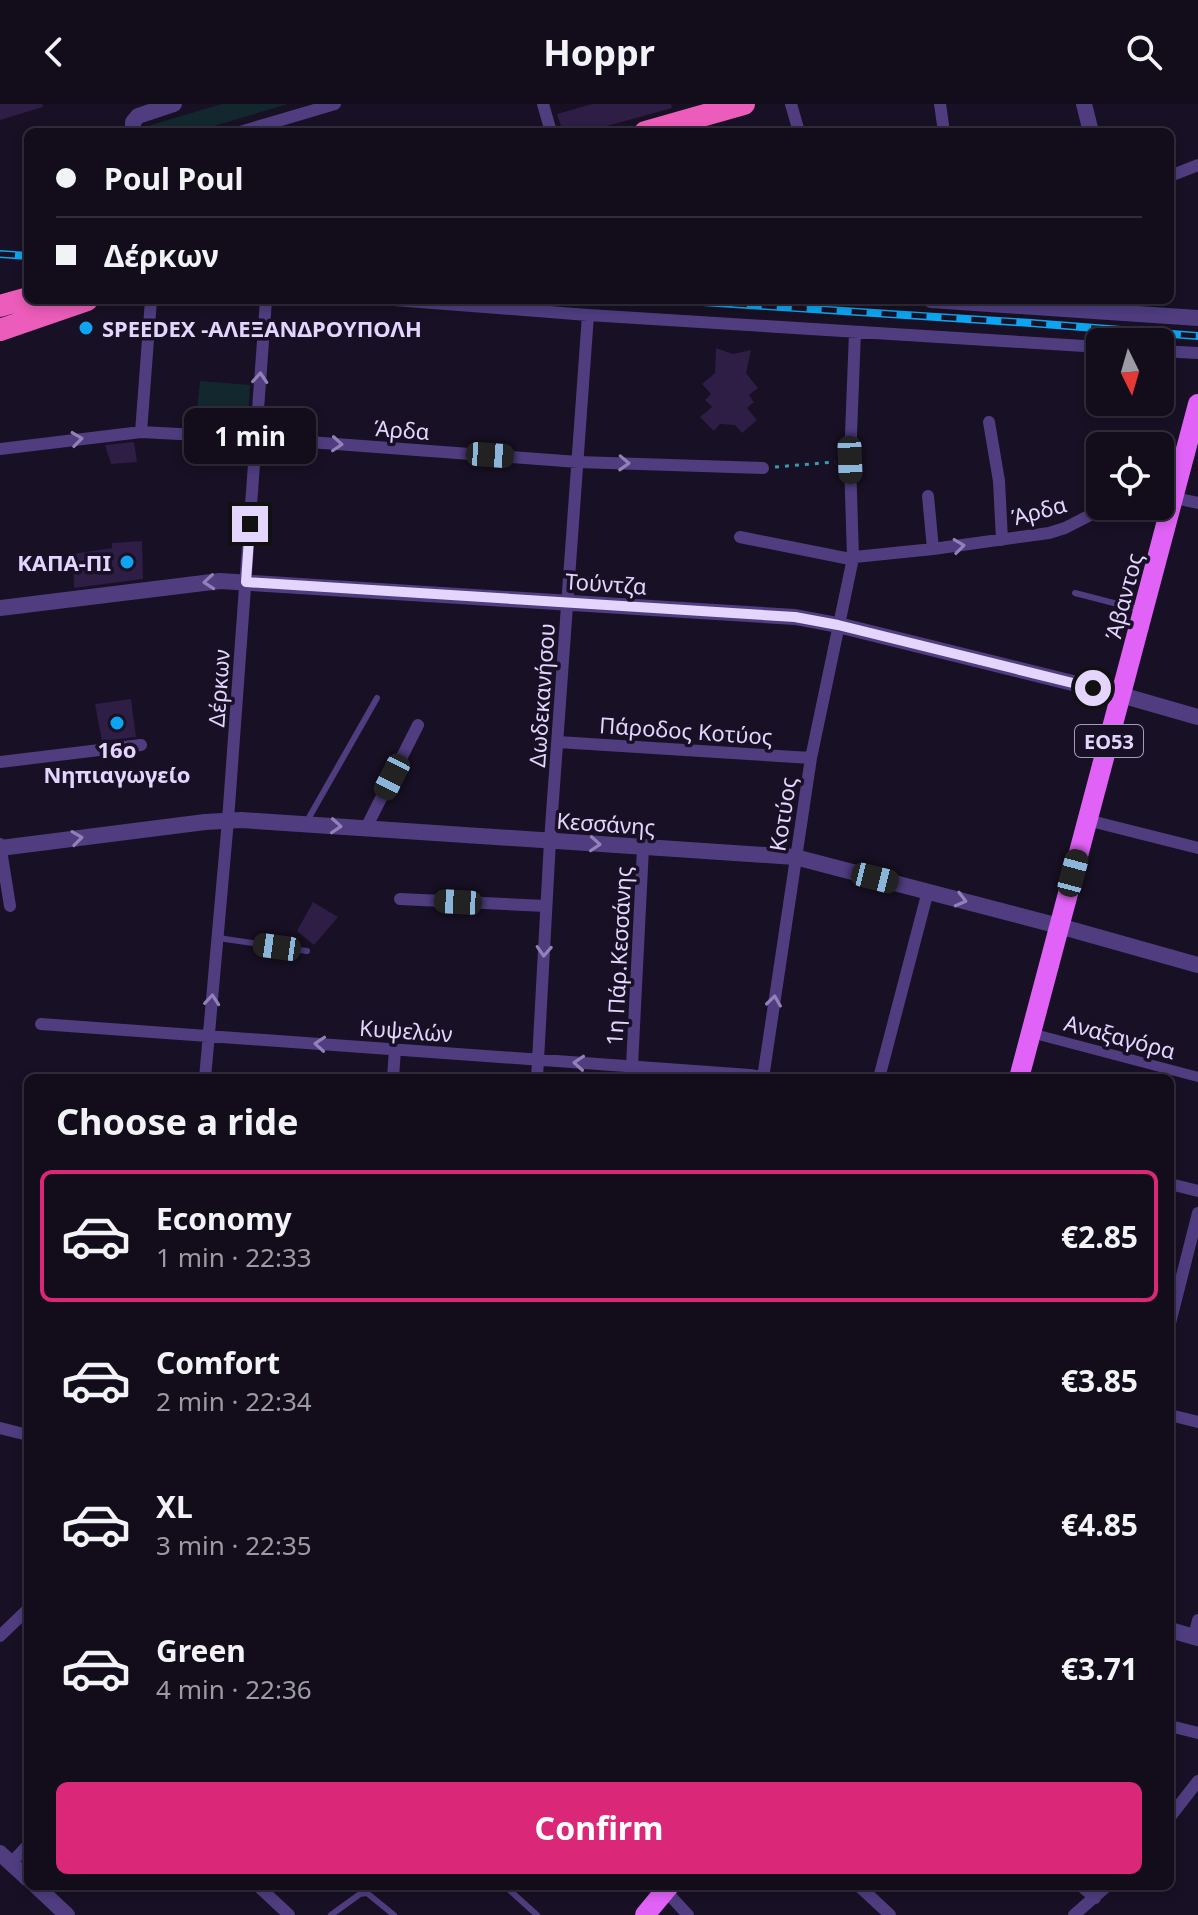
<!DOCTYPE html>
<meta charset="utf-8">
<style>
body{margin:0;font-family:"Noto Sans",sans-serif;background:#1f1a28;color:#f1f3f6;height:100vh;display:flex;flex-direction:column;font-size:30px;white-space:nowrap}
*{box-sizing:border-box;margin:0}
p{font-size:26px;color:#9c9ba3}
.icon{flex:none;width:44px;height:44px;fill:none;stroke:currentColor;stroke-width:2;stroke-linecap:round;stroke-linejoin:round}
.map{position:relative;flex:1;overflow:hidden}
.drawer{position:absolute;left:24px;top:970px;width:1150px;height:816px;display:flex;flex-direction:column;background:#120c1b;border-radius:12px;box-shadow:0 4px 12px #0003,0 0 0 2px #312c3a}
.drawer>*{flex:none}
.top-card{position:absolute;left:24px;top:24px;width:1150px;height:176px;border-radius:12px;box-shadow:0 4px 12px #0003,0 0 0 2px #312c3a;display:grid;align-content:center;height:176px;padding:0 32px;background:#120c1b}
.needle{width:52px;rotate:175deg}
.controls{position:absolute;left:1086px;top:224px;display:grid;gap:16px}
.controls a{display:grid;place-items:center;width:88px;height:88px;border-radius:12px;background:#120c1b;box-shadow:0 4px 12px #0003,0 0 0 2px #312c3a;font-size:40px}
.end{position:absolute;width:36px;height:36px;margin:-18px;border:10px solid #e3d5fd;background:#111;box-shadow:0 0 0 4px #111}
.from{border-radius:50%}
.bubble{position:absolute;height:56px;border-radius:12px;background:#120c1b;box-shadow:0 4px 12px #0003,0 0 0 2px #312c3a;font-size:26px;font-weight:700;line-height:56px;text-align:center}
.car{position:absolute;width:24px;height:48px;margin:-24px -12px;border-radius:10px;box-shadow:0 0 6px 2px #0007;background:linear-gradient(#222 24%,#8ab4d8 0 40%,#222 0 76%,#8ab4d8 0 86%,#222 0)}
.top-card b{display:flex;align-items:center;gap:28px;height:76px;font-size:30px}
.top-card b+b{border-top:2px solid #312c3a}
.top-card i{width:20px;height:20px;background:#f1f3f6}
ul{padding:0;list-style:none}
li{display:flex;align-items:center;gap:24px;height:132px;margin:0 16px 12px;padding:0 16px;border:4px solid transparent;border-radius:12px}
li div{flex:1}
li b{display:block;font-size:30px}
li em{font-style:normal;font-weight:700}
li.current{border-color:#db2777}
li>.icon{width:72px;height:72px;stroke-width:1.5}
h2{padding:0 32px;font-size:36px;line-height:96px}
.action{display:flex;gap:16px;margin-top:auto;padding:16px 32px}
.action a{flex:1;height:92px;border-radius:12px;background:#db2777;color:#fff;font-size:32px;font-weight:700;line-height:92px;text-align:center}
header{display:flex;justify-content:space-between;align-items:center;height:104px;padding:0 32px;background:#120c1b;font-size:36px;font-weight:700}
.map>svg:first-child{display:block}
</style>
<header><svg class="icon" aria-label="back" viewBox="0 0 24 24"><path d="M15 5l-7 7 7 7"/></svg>Hoppr<svg class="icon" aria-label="search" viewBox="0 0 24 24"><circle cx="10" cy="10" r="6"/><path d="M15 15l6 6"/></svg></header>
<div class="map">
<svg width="1198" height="1811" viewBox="0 0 1198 1811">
<rect width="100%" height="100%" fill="#181024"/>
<path fill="#13282e" d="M222,0h66l-95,28h-40l-2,-7z
M200,277l50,4 -3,47 -52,-3z"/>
<path fill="#2e1d44" d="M0,0h42l1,3 -43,13z
M592,0h79l1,4 -87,24h-22l-6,-18z
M716,244l17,6 18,-4 -5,23 12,15 -9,7 5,7 -7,6 10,12 -15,13 -7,-8 -15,-1 -6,7 -14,-14 12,-10 -7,-7 6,-6 -9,-10 13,-11z
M134,338l3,20 -26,2 -6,-19z
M142,437l1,38 -69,9 -1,-34 39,-6v-5z
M131,595l5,38 -34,4 -7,-37z
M313,798l25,15 -24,28 -17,-14z"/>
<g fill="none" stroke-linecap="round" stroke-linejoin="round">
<path stroke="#369bb0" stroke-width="3" stroke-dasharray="4 6" stroke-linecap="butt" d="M775,363l60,-5"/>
<path stroke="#4f3d80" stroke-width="6" d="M1075,489l66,17
M307,717l70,-123
M218,834l89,13
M505,1782l32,29
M331,1811l29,-21 7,-1 27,22"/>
<path stroke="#4f3d80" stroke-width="10" d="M1031,929l167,44"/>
<path stroke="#4f3d80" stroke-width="12" d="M543,0l8,28
M791,0l8,28
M940,0l4,28
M240,28l95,-28
M1170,72l28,-11
M394,196l194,15 512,32
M1160,247l38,2
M989,318l10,59 3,59
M141,328l10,-132
M0,345l141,-17 115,6 322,24 185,6
M928,392l5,53
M1160,393l14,1 24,5
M740,433l105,21 88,-9 116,-16 16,-5 43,-22
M558,638l253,16
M0,658l141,-17
M1087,716l111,28
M366,724l52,-103
M0,740l10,62
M400,795l146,7
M41,920l709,51 18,3
M632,962l11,-218
M205,974l23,-258 38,-520
M393,974l2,-29
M537,974l13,-237 38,-526
M763,974l48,-320 42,-200 -3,-98 5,-128
M879,974l49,-187
M1170,1080l28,7
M1170,1219l28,-110
M1170,1311l28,7
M0,1324l28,7
M0,1532l28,-27
M1194,1533l4,-17
M1170,1622l28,7
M1170,1713l28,-36
M11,1759l17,-18
M258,1782l31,29
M859,1782l31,29
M1081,1782l14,12
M663,1784l25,27
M1074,1811l33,-29"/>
<path stroke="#4f3d80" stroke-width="16" d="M1084,0l7,28
M133,28v-10l5,-6 36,-12
M931,196l267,18
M0,504l220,-27 575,36 43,8 283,70 77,22
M0,744l205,-26 36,-2 554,37 264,69 139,39
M1170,1526l28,8
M0,1749l28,26
M36,1782l31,29"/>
<path stroke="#e162f7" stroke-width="20" d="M1019,974l179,-674
M645,1811l24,-29"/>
<path stroke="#ec5cba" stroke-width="22" d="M645,28l99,-28
M0,202l28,-8
M0,226l87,-30"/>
<g stroke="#0da5f1" stroke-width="8">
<path id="rail" d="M0,150l28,2
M672,196l359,23 167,13"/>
</g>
<use href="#rail" stroke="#181024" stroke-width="5" stroke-dasharray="15" stroke-linecap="butt"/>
</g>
<defs><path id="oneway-chevron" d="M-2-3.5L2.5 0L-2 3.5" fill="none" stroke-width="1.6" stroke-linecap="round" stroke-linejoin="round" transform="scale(2)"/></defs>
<g stroke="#9281b8">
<use href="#oneway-chevron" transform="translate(260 274) rotate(-86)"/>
<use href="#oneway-chevron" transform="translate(77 335) rotate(-7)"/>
<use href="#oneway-chevron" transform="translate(337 340) rotate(4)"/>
<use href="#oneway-chevron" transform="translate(624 359) rotate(2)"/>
<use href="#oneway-chevron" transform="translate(959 442) rotate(-7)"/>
<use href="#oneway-chevron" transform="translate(209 478) rotate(175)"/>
<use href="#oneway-chevron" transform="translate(336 722) rotate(4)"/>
<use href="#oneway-chevron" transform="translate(77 734) rotate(-8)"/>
<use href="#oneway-chevron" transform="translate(595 740) rotate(4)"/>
<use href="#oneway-chevron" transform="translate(961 796) rotate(15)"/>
<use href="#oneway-chevron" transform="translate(544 847) rotate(93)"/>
<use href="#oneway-chevron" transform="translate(212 896) rotate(-85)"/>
<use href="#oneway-chevron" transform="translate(774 897) rotate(-82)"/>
<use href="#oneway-chevron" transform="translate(320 940) rotate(-176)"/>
<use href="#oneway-chevron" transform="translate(579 959) rotate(-176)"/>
</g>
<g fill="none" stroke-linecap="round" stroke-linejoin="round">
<path stroke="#e3d5fd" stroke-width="10" d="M250,420l-4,58 549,35 43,8 255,63"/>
</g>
<g fill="#0da5f1" stroke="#181024" stroke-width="3">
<circle cx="86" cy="224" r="8"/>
<circle cx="127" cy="458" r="8"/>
<circle cx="117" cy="619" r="8"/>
</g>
<g text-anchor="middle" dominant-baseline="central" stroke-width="7" stroke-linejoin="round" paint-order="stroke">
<rect fill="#181024" stroke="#a69abc" stroke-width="2" x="1075" y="621" width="68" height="32" rx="6"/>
<g font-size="20" font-weight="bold" fill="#e3d5fd">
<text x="1109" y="637">ΕΟ53</text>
</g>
<g font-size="22" font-weight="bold" fill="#e3d5fd" stroke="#181024" text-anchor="start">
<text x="102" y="224">SPEEDEX -ΑΛΕΞΑΝΔΡΟΥΠΟΛΗ</text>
<text x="111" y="458" text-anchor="end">ΚΑΠΑ-ΠΙ</text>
<text x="117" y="645" text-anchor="middle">16ο<tspan x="117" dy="25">Νηπιαγωγείο</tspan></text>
</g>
<g font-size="22" fill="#e3d5fd" stroke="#181024">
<text transform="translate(402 325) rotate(4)">Άρδα</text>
<text transform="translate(1039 406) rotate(-15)">Άρδα</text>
<text transform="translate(606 479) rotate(4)">Τούντζα</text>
<text transform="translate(1123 492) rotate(-75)">Άβαντος</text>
<text transform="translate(218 584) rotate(-86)">Δέρκων</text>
<text transform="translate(541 591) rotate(-86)">Δωδεκανήσου</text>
<text transform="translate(686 626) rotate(4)">Πάροδος Κοτύος</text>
<text transform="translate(782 710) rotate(-81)">Κοτύος</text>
<text transform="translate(606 719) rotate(4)">Κεσσάνης</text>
<text transform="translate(618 852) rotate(-87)">1η Πάρ.Κεσσάνης</text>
<text transform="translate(406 926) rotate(4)">Κυψελών</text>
<text transform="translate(1120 932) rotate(15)">Αναξαγόρα</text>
</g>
</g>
</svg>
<div class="controls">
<a><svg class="needle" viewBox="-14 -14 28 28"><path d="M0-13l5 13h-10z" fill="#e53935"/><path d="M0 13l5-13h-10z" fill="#9c9ba3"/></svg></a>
<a><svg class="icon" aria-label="locate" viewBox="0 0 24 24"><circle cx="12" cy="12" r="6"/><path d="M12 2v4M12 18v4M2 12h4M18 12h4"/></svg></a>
</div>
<i class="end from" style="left:1093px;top:584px"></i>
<i class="end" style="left:250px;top:420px"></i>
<div class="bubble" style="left:184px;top:304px;width:132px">1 min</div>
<i class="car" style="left:490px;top:351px;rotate:94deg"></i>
<i class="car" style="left:850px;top:356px;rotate:178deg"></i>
<i class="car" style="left:392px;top:673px;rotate:207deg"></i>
<i class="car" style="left:1073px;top:769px;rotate:15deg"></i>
<i class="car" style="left:875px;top:774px;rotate:104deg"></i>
<i class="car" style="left:458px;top:798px;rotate:273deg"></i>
<i class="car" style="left:277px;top:843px;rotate:278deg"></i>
<div class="top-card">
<b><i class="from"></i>Poul Poul</b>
<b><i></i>Δέρκων</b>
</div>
<section class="drawer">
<h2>Choose a ride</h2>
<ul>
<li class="current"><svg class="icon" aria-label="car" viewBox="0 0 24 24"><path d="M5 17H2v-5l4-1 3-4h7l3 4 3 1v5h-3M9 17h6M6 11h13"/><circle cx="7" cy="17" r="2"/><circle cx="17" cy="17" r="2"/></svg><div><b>Economy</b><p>1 min · 22:33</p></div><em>€2.85</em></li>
<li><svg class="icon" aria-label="car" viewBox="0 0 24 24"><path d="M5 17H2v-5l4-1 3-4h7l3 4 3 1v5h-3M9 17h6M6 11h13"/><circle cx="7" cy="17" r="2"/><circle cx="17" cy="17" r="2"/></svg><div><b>Comfort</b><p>2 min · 22:34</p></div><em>€3.85</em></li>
<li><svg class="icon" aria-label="car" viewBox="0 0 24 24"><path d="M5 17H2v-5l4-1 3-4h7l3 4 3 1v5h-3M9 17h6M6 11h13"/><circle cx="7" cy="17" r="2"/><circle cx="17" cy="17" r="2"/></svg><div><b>XL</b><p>3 min · 22:35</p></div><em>€4.85</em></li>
<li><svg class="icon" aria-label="car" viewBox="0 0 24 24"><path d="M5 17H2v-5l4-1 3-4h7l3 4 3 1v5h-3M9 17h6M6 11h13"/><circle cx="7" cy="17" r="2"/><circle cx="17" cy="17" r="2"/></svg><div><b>Green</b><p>4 min · 22:36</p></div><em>€3.71</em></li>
</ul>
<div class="action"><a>Confirm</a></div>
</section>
</div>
